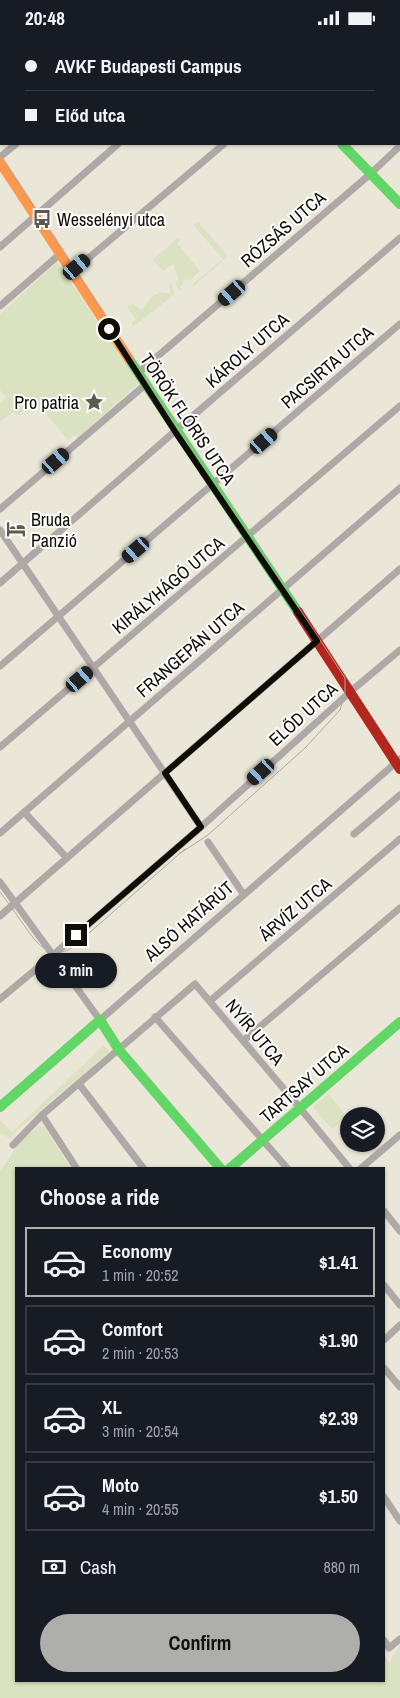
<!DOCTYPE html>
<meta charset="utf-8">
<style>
body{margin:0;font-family:"Archivo Narrow",sans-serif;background:#242831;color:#f1f3f6;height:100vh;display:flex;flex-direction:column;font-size:19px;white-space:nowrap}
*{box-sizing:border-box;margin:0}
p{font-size:16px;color:#9ea1a6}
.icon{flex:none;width:28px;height:28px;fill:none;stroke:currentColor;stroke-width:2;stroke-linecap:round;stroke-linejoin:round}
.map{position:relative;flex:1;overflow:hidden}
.panel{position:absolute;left:15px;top:1132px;width:370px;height:515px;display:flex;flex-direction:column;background:#171b24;border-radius:0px;box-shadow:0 1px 4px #0004}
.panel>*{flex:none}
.banner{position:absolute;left:0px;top:0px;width:400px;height:110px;box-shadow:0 1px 4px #0004;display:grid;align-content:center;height:110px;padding:0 25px;background:#171b24}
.buttons{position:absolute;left:340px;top:1072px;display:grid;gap:10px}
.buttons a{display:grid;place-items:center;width:45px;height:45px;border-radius:50%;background:#171b24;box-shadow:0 1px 4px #0004;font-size:25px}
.end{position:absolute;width:22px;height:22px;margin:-11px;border:6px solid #0f0d05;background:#fff;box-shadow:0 0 0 2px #fff}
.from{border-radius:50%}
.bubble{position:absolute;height:35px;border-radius:18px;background:#171b24;box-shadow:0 1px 4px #0004;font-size:16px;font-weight:700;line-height:35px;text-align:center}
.car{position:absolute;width:15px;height:30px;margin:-15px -8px;border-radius:6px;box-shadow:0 0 4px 1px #0007;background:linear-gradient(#222 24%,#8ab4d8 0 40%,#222 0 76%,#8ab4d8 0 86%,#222 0)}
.banner b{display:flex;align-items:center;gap:18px;height:48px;font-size:19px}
.banner b+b{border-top:1px solid #363941}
.banner i{width:12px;height:12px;background:#f1f3f6}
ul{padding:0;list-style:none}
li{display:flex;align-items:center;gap:15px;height:70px;margin:0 10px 8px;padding:0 15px;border:2px solid #363941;border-radius:0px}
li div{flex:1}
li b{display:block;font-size:19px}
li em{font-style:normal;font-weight:700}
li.selected{border-color:#aeaeab}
li>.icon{width:45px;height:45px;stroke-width:1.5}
h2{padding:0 25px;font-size:22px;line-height:60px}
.pay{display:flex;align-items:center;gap:12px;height:55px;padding:0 25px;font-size:19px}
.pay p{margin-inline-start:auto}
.cta{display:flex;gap:10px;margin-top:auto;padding:10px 25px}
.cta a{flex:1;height:58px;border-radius:30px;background:#aeaeab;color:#111;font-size:20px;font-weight:700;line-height:58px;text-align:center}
.status{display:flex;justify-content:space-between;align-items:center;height:35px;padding:0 25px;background:#171b24;direction:ltr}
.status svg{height:14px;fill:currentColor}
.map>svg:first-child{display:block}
</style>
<div class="status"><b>20:48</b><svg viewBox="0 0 49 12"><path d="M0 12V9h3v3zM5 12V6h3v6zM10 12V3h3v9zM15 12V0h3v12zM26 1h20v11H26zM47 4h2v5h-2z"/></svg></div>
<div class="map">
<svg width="400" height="1663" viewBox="0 0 400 1663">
<rect width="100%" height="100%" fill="#ebe7d8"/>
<path fill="#dae2c1" d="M198,187l30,34 -35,31v-3l30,-25 -30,-34z
M178,203l2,2 -3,3 23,28 -10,9 -3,-1 -4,2 -3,9h-1l-4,-8 4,-2 -6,-16 -10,7 -11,-11z
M57,227l82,121 -61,55 -2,-3 -8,5 -27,-32 -6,-2 -7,6 -3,-2 -7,5 -5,-3 -13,10v-19l6,-6 -6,-7v-76z
M172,248l2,12 -44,34 3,-4 -1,-3 4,-2 -9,-14 6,-2 8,6 12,-14 8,-4 9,2v-10z
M104,1010l5,6 -40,37 -5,2 -51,44 -2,5 -11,-6v-13l12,12z
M329,1059l18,23 -15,12 -19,-22z
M41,1090l2,3 1,-2 27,43h-55v512h368v-26l5,8 11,-18v53h-400v-527l21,-31z"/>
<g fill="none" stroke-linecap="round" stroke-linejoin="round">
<path stroke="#b0a8a6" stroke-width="7" d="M54,1l1,-1
M142,1l2,-1
M242,1l1,-1
M348,1l1,-1
M399,32l1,-1
M0,47l1,-1
M0,122l16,-13
M0,212l118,-103
M72,237l152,-128
M0,271l60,-52
M138,338l230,-197 32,-30
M0,474l145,-124
M0,495l201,297
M0,548l173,-150 227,-195
M0,631l400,-342
M0,712l400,-341
M24,777l43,46
M0,798l400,-345
M354,799l46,-39
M208,807l36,53
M0,847l100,138 300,-261
M0,881l400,-347
M0,964l53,-44 148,-128 149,-135 50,-42
M210,966l190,-162
M155,982l133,152
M243,1006l157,-133
M79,1049l65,85
M42,1080l35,54
M13,1110l29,-30 153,-131 105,124 50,61
M360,1134l40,-34
M384,1176l16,20
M384,1250l16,20
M384,1305l16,-15
M384,1333l16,19
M384,1462l16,24
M384,1605l5,8 11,-9"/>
<path stroke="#63d668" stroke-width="10" d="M342,109l58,60
M129,324l169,253
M0,1072l100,-87 19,30 102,119
M229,1134l171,-147"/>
<path stroke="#ff974d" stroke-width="10" d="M236,0l1,1
M0,127l129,197"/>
<path stroke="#b3261e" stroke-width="10" d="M298,577l102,157"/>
<path stroke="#aea8a2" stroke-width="1" d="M0,120l178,273 38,54 129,196v16l-5,16 -35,38 -97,87 -29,19
M0,857c7,9 14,19 21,29 13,18 27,43 52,26l112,-98"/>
</g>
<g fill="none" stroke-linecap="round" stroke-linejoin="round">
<path stroke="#0f0d05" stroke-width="6" d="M76,900l125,-108 -36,-54 152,-132 -141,-208 -67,-104"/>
</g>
<defs>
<g id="bus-bare" transform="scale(1.5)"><path d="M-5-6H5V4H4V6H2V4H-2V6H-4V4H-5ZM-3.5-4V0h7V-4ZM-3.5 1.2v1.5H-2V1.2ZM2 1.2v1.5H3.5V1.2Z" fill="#5c594f" stroke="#fff" stroke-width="2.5" paint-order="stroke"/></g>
<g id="sight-bare" transform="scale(1.5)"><path d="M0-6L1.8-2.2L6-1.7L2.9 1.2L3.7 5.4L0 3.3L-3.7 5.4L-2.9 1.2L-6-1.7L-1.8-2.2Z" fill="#5c594f" stroke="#fff" stroke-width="2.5" paint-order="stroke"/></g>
<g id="hotel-bare" transform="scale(1.5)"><path d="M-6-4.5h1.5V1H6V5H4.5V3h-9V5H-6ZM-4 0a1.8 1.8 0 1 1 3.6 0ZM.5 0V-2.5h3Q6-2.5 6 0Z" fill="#5c594f" stroke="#fff" stroke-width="2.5" paint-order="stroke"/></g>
</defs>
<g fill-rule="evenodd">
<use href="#bus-bare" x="42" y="184"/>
<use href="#sight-bare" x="94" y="367"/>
<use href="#hotel-bare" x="16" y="494"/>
</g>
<g text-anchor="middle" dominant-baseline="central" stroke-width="4" stroke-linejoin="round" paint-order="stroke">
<g font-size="18" fill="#0f0d05" stroke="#fff" text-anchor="start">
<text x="57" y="184">Wesselényi utca</text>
<text x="79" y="367" text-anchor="end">Pro patria</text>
<text x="31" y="484">Bruda<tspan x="31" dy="21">Panzió</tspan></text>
</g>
<g font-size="18" fill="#0f0d05" stroke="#fff">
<text transform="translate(283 194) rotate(-41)">RÓZSÁS UTCA</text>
<text transform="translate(247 315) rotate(-41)">KÁROLY UTCA</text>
<text transform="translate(327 332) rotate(-41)">PACSIRTA UTCA</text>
<text transform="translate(188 384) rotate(56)">TÖRÖK FLÓRIS UTCA</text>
<text transform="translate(168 550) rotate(-40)">KIRÁLYHÁGÓ UTCA</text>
<text transform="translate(190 614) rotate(-41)">FRANGEPÁN UTCA</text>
<text transform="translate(303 679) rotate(-42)">ELŐD UTCA</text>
<text transform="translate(295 874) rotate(-40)">ÁRVÍZ UTCA</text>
<text transform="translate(189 886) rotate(-41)">ALSÓ HATÁRÚT</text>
<text transform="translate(255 997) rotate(50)">NYÍR UTCA</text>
<text transform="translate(304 1048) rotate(-41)">TARTSAY UTCA</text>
</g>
</g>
</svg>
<div class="buttons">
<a><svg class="icon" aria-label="layers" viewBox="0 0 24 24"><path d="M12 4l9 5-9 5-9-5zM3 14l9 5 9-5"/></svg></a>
</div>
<i class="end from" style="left:109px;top:294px"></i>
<i class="end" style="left:76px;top:900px"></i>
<div class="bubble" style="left:35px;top:918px;width:82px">3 min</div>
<i class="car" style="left:77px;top:232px;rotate:50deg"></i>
<i class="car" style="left:232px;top:258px;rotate:229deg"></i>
<i class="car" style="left:264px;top:406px;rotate:49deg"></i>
<i class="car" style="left:56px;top:426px;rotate:49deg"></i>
<i class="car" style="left:136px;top:515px;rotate:229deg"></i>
<i class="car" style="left:80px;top:644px;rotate:49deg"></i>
<i class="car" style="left:261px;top:737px;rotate:228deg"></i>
<div class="banner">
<b><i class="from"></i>AVKF Budapesti Campus</b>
<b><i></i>Előd utca</b>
</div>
<section class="panel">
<h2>Choose a ride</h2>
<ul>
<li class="selected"><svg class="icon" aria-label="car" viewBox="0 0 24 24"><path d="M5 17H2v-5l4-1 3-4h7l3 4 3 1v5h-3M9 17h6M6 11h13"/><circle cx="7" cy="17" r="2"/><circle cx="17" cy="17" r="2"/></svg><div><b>Economy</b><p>1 min · 20:52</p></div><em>$1.41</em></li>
<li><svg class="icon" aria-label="car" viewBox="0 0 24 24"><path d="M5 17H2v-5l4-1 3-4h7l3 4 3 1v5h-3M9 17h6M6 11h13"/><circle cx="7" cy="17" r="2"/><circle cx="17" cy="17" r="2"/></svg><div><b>Comfort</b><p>2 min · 20:53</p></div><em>$1.90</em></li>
<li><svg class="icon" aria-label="car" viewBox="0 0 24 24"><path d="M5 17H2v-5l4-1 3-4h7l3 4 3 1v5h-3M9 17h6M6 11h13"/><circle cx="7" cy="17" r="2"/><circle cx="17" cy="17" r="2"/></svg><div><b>XL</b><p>3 min · 20:54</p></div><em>$2.39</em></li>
<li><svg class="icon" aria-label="car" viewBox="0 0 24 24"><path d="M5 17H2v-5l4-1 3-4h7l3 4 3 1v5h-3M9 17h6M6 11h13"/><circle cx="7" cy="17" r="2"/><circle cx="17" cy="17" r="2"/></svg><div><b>Moto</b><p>4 min · 20:55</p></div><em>$1.50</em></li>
</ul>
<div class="pay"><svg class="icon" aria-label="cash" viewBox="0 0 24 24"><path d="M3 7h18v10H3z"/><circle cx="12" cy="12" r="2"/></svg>Cash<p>880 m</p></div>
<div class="cta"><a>Confirm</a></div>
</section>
</div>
